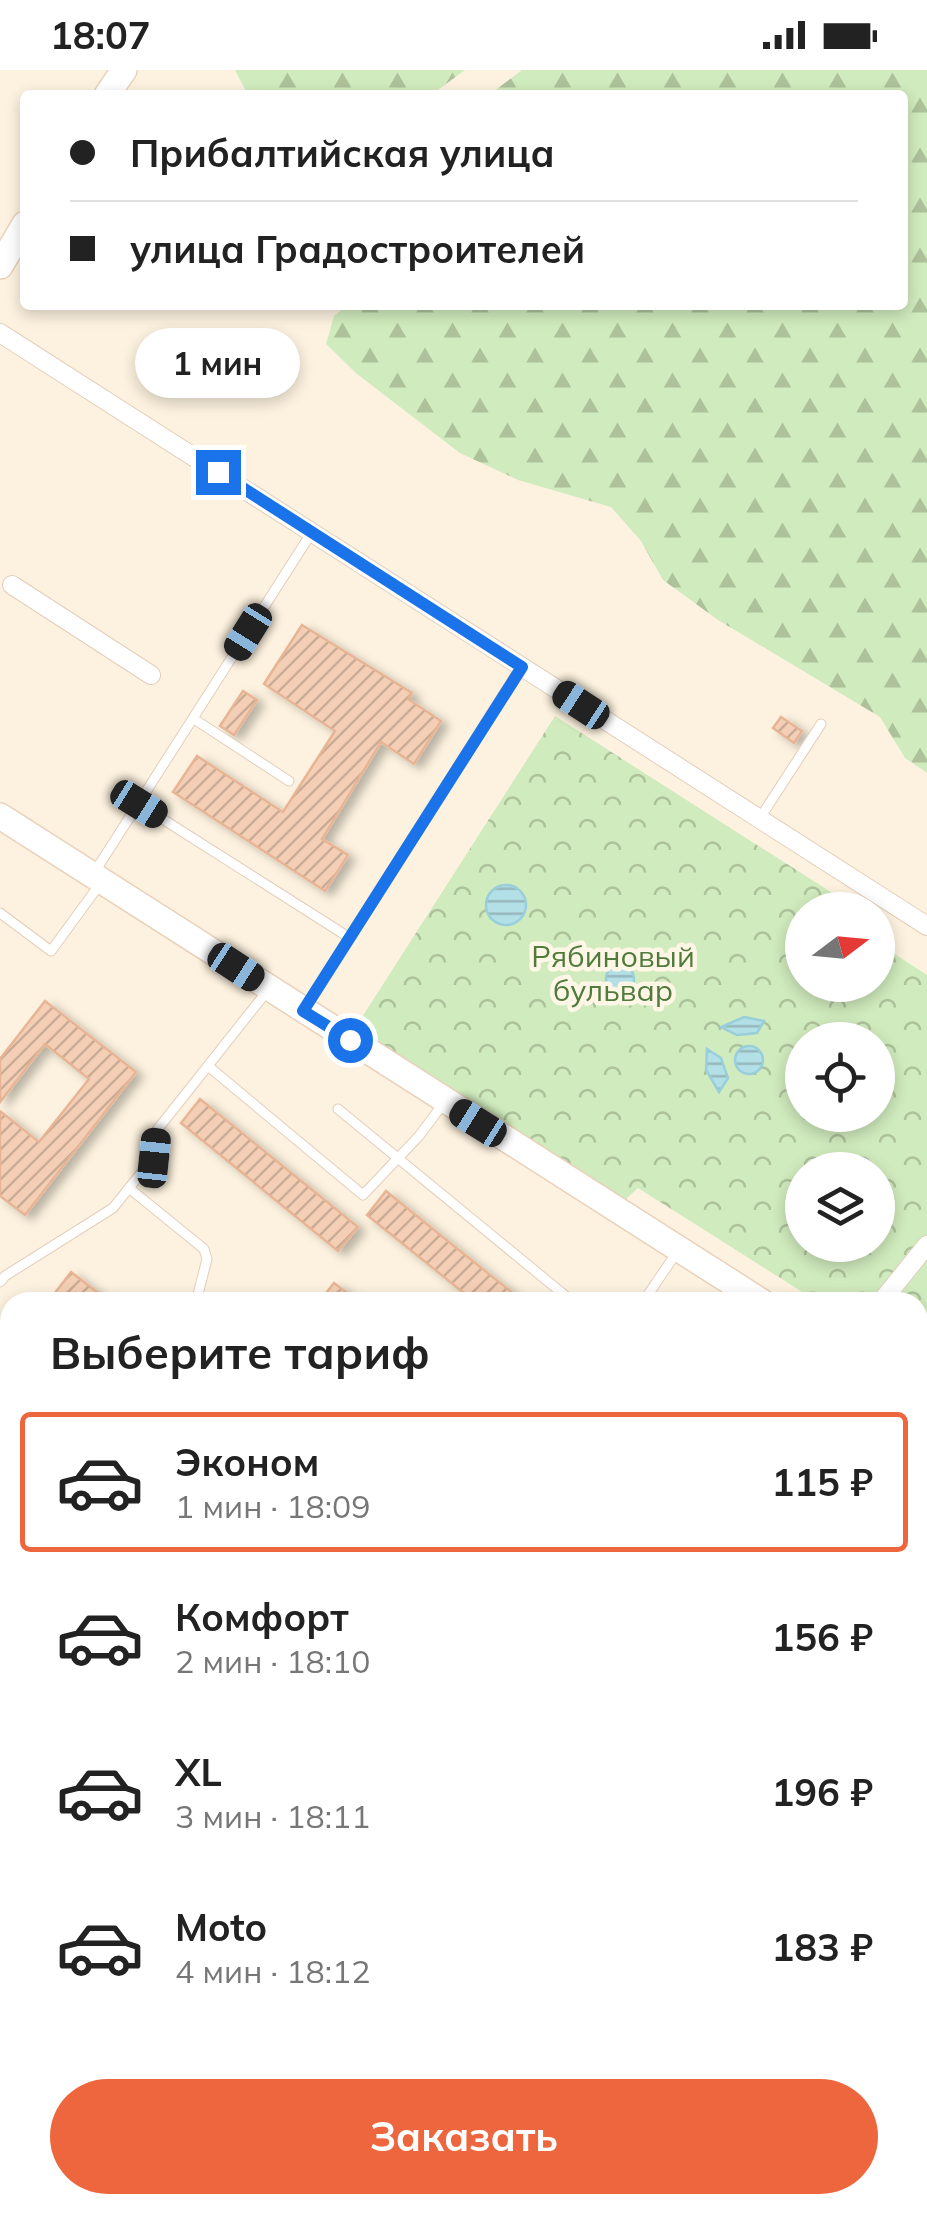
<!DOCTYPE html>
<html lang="ru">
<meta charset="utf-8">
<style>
body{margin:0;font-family:Mulish,sans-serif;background:#f2f2f2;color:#222;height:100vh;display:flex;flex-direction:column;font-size:38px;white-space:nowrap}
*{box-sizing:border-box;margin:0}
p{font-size:32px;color:#767676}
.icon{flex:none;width:55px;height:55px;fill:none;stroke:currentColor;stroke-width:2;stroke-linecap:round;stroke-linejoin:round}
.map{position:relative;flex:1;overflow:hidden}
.drawer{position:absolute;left:0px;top:1222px;width:928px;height:922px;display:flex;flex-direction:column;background:#fff;border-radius:30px 30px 0 0;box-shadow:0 5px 15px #0003}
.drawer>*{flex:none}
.guide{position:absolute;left:20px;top:20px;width:888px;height:220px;border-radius:10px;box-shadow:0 5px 15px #0003;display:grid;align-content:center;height:220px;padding:0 50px;background:#fff}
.needle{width:65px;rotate:74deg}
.controls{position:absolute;left:785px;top:822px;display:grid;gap:20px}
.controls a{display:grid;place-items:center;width:110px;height:110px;border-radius:50%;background:#fff;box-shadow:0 5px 15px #0003;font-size:50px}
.end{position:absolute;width:45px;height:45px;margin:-22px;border:12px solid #1a73e8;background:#fff;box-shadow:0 0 0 5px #fff}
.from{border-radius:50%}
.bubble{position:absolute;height:70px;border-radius:35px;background:#fff;box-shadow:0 5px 15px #0003;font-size:32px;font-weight:700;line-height:70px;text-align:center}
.car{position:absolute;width:30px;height:60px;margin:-30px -15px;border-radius:12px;box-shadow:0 0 8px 2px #0007;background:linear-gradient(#222 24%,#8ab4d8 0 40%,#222 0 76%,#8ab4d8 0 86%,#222 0)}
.guide b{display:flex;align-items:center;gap:35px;height:95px;font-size:38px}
.guide b+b{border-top:2px solid #e0e0e0}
.guide i{width:25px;height:25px;background:#222}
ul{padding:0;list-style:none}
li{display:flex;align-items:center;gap:30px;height:140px;margin:0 20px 15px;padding:0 30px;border:5px solid transparent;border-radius:10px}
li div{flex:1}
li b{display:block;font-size:38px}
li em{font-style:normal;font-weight:700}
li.selected{border-color:#ee663d}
li>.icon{width:90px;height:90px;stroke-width:1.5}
h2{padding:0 50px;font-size:45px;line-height:120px}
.cta{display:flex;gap:20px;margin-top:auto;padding:20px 50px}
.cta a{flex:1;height:115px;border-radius:60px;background:#ee663d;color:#fff;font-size:40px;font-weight:700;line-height:115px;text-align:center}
.status{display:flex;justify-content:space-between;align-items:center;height:70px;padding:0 50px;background:#fff;direction:ltr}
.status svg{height:28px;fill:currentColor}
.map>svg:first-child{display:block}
</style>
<div class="status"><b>18:07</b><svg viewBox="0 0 49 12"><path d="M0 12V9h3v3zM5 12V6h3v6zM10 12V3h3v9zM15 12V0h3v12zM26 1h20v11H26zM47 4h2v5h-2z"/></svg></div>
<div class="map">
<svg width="927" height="2144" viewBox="0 0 927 2144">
<defs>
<pattern id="forest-firs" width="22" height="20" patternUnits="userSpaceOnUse" patternTransform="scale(2.5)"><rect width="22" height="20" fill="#d0ebbd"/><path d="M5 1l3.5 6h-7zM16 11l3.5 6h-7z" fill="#adc19b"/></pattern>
<pattern id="park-crowns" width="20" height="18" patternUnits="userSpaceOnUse" patternTransform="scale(2.5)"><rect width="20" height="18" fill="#d0ebbd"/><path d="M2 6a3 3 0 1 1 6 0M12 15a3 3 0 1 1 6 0" fill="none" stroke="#adc19b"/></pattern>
<pattern id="water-rules" width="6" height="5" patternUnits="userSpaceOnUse" patternTransform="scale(2.5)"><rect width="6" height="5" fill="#b3dfe7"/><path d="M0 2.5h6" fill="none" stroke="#96b8bd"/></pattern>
<pattern id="building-hatch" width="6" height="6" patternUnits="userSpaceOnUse" patternTransform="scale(2.5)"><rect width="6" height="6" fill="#f4cfb5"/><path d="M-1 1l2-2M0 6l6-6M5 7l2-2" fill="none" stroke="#caab95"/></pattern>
<filter id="shadow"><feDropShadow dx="7" dy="4.5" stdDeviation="5" flood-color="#0004"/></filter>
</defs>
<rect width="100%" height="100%" fill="#fdf2df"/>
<path fill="url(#forest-firs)" d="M235,0h230l-34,25h-183z
M522,0h405v703l-22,-15 -25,-41 -162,-97 -55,-40 -22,-39 -30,-34 -93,-27 -58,-27 -103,-79 -31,-30 8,-28 13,-11h555v-210h-413z"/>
<path fill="url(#park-crowns)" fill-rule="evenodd" d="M555,646l304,194h-57v75h76v-42l49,32v416l-9,-6v-83h-100l-180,-114 -13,12 -270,-172zM802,970h76v75h-76zM802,1100h76v75h-76z"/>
<path fill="url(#water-rules)" stroke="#99cfda" stroke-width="2.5" d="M486 835a20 20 0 1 1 40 0a20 20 0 1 1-40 0Z
M606 909a14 14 0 1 1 28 0a14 14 0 1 1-28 0Z
M744,947l20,4 -7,12 -20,2 -16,-8z
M735 990a14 14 0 1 1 28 0a14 14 0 1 1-28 0Z
M707,979l14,9 7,20 -9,14 -13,-22z"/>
<path fill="url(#building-hatch)" stroke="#e7b595" stroke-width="2.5" filter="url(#shadow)" d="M302,555l110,68 -4,6 33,22 -27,43 -33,-22 -59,97 26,16 -23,36 -152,-99 24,-36 86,56 52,-81 -71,-47z
M243,621l14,9 -23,35 -14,-9z
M781,647l21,14 -8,12 -21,-15z
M45,931l91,71 -111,143 -25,-19v-85l39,31 50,-63 -44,-35 -45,58v-43z
M200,1029l158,128 -20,24 -157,-128z
M386,1121l58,47 80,64h-49l-108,-87z
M71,1202l39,30h-62z
M334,1213l25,19h-40z"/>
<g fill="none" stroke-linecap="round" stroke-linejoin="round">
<g stroke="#e2cebb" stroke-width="11">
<path id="lane" d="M194,649l95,62
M139,734l211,134
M760,748l61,-94
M94,803l218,-341
M0,843l51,38 49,-67
M305,938l216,-341
M208,996l155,129 56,-59 24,-32
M338,1039l235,193
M129,1118l75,61 3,10 -11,43
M0,1212l5,-6 108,-68 41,-51 3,-27 111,-140
M643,1232l34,-50
M0,1354l10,9
M0,1623l10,5
M918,1644l9,4
M0,1830l10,-12
M918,1856l9,-4
M918,1960l9,-11
M331,2135l12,9
M512,2135l11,9
M313,2144l7,-9
M719,2144l7,-9"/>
</g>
<g stroke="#e2cebb" stroke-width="20">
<path id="street" d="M0,263l927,593
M12,515l139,90
M881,1232l46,-57
M918,1986l9,8
M913,2144l14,-18"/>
</g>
<g stroke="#e9d1ba" stroke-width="28">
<path id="secondary" d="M107,25l17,-25
M0,196l25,-42
M0,746l762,486
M918,1331l9,7
M146,2144l7,-9"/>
</g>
<use href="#lane" stroke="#fff" stroke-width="9"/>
<use href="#street" stroke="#fff" stroke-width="18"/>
<use href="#secondary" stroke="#fff" stroke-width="25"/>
</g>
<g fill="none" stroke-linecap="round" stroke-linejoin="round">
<path stroke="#1a73e8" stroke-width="12" d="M218,402l304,195 -219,344 47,29"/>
</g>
<g text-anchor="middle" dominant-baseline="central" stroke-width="9" stroke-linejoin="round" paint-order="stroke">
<g font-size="30" fill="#4f7b3d" stroke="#fff6e6">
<text x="613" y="886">Рябиновый<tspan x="613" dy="34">бульвар</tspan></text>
</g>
</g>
</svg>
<div class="controls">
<a><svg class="needle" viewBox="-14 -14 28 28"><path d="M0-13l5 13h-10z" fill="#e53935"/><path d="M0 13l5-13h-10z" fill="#767676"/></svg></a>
<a><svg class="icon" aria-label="locate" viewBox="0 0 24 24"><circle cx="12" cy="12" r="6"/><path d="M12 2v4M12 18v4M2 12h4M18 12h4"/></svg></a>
<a><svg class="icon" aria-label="layers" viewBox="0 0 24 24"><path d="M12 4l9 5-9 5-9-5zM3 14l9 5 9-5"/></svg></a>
</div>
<i class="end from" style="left:350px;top:970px"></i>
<i class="end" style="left:218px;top:402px"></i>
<div class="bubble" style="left:135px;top:258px;width:165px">1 мин</div>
<i class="car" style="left:248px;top:562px;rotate:212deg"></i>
<i class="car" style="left:581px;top:635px;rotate:303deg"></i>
<i class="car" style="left:139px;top:734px;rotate:122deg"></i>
<i class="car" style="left:236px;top:897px;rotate:123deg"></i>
<i class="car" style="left:478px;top:1053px;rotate:302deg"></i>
<i class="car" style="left:154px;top:1088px;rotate:6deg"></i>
<div class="guide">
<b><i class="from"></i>Прибалтийская улица</b>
<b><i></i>улица Градостроителей</b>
</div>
<section class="drawer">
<h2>Выберите тариф</h2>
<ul>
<li class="selected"><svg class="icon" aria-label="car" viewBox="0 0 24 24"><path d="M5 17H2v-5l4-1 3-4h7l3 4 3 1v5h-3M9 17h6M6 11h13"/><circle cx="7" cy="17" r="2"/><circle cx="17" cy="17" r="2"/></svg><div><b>Эконом</b><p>1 мин · 18:09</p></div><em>115 ₽</em></li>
<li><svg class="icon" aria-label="car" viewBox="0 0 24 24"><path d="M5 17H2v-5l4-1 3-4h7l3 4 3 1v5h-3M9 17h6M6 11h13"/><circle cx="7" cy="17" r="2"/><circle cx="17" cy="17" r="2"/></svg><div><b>Комфорт</b><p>2 мин · 18:10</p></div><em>156 ₽</em></li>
<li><svg class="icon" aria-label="car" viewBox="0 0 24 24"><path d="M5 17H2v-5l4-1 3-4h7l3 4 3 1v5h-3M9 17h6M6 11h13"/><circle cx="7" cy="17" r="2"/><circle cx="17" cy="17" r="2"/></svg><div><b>XL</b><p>3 мин · 18:11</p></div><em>196 ₽</em></li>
<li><svg class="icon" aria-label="car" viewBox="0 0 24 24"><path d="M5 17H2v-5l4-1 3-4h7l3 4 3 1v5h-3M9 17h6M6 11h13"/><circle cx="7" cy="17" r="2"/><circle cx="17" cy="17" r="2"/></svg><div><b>Moto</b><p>4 мин · 18:12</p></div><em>183 ₽</em></li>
</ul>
<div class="cta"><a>Заказать</a></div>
</section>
</div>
